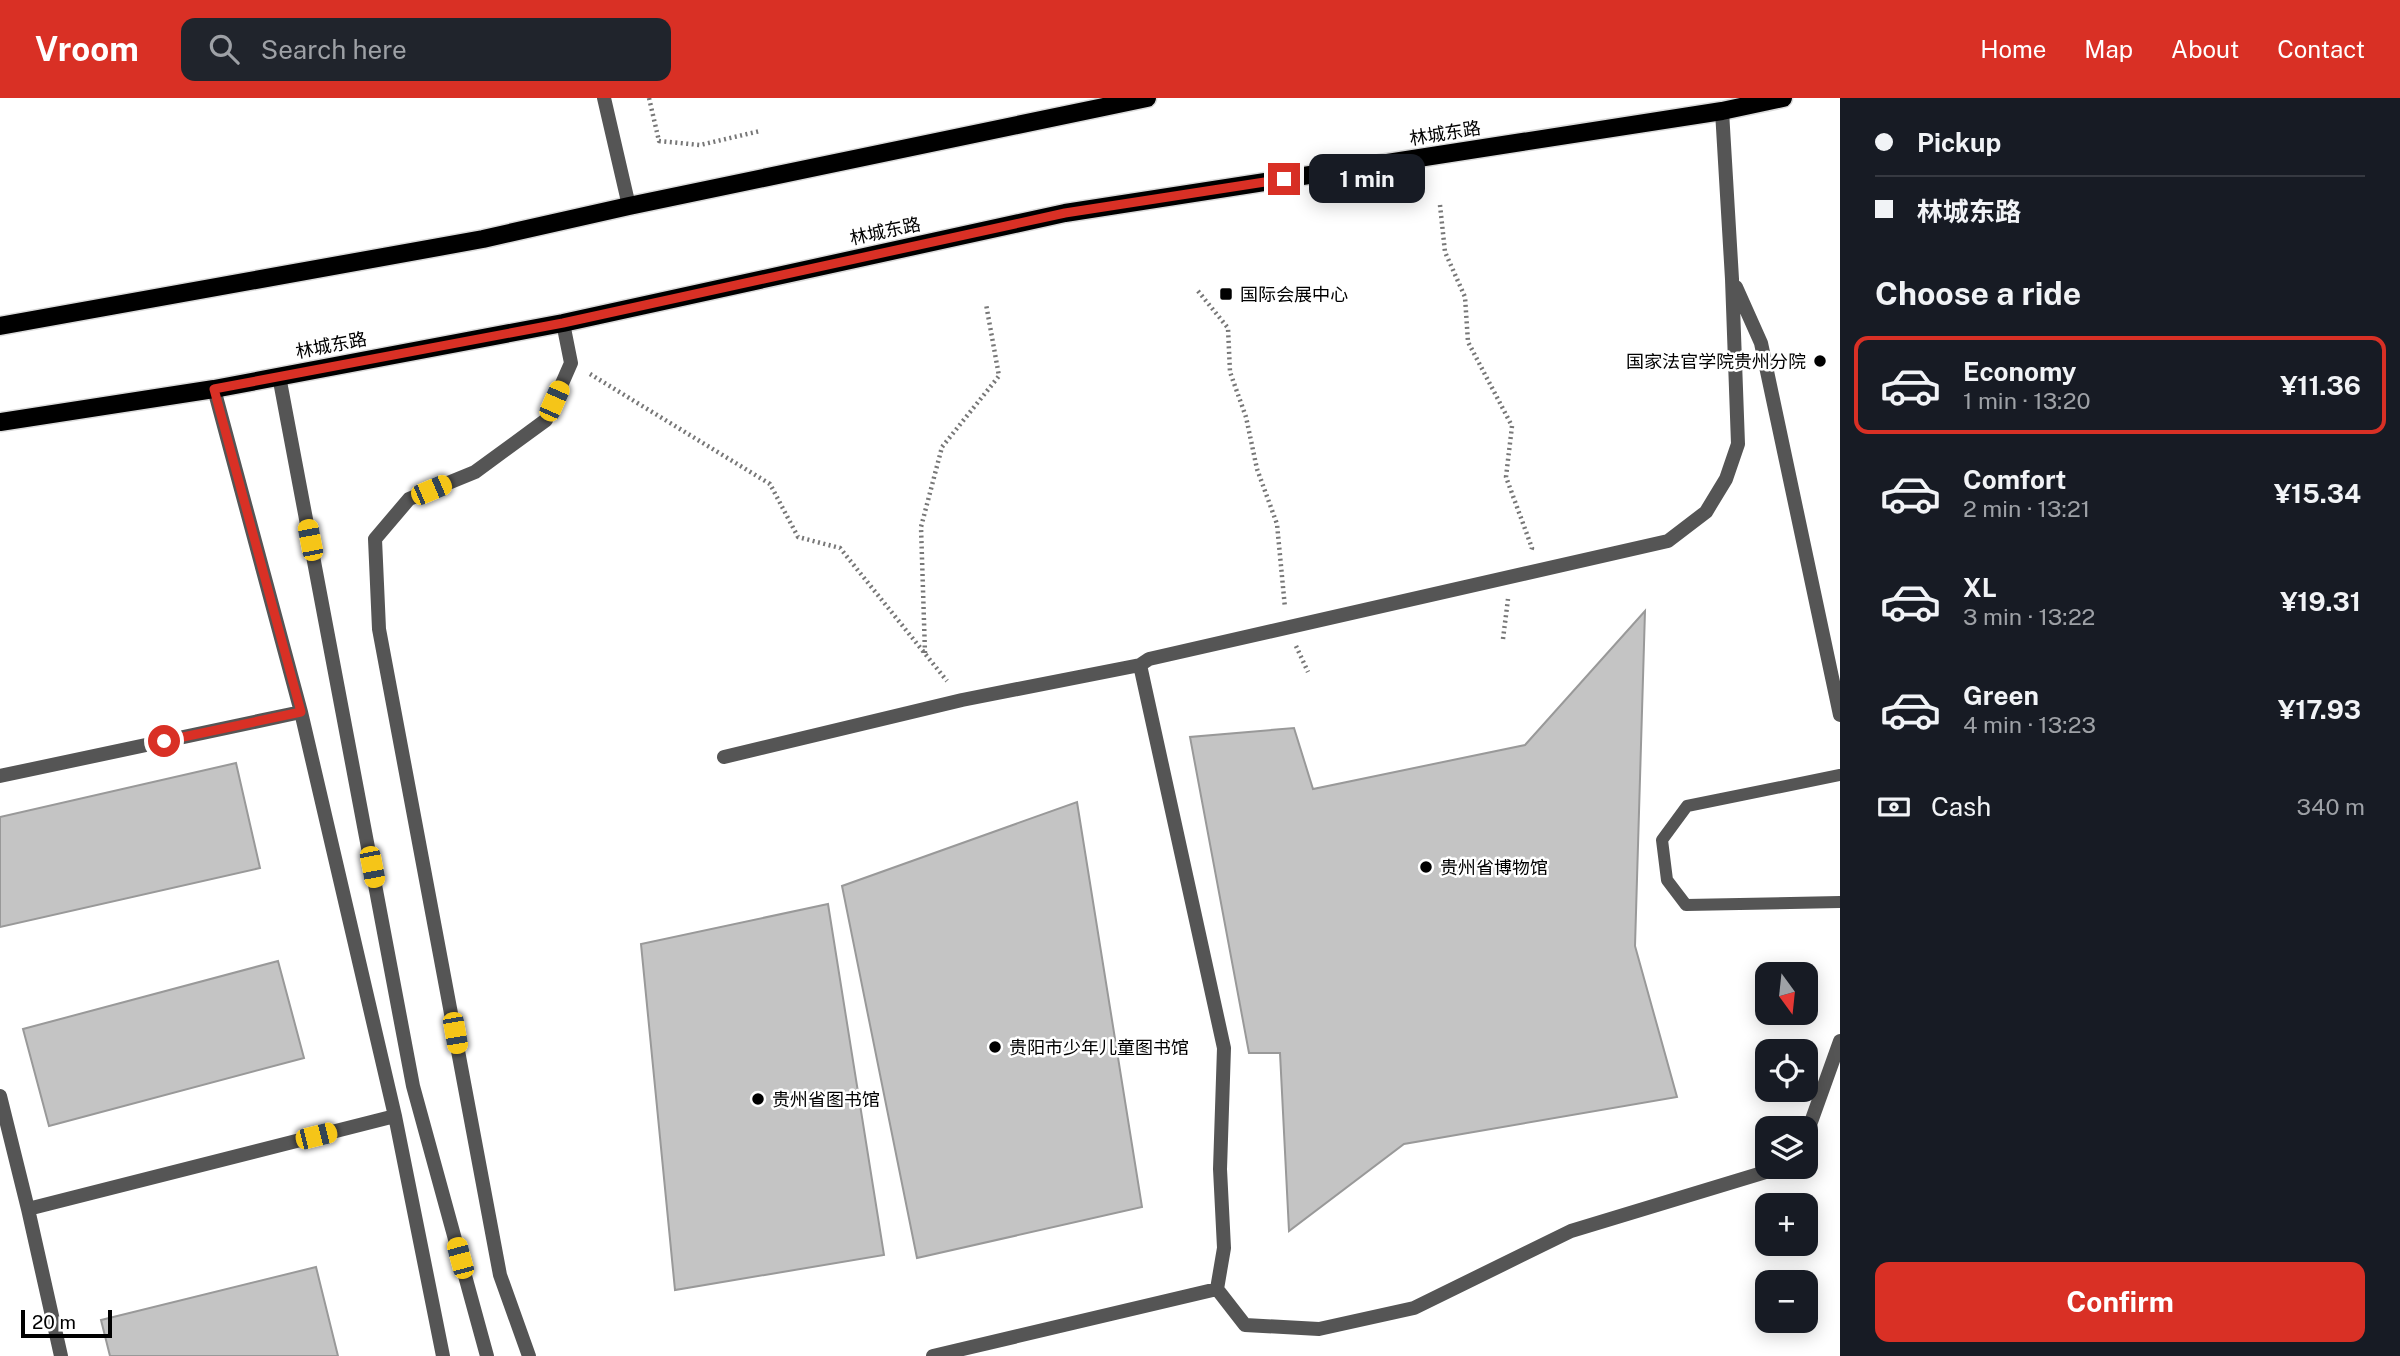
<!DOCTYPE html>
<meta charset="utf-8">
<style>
body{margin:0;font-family:"Public Sans","Noto Sans SC",sans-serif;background:#20242c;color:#f1f3f6;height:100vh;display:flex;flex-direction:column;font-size:26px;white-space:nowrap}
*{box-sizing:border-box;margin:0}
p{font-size:23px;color:#9ea1a6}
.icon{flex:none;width:38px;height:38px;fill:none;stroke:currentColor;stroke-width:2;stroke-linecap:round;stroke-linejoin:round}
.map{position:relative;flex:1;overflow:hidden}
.panel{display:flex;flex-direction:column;background:#171b24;width:560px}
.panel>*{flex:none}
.top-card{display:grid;align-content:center;height:154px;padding:0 35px;background:#171b24}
.needle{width:46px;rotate:165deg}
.tools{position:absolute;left:1755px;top:864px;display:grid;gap:14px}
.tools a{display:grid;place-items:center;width:63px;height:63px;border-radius:14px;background:#171b24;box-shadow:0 4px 18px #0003;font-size:35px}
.scale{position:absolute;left:21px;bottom:18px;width:91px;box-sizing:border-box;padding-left:7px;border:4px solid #000;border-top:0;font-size:19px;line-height:24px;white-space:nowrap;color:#000;-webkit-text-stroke:5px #fff;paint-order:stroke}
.end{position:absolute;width:32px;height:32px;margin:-16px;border:9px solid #d93025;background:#fff;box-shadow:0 0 0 4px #fff}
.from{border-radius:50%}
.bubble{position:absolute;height:49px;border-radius:14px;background:#171b24;box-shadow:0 4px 18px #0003;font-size:23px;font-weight:700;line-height:49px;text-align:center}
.car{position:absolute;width:21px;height:42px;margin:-21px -10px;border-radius:9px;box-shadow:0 0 5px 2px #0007;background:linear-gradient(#f5c518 24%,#345 0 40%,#f5c518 0 76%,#345 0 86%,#f5c518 0)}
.top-card b{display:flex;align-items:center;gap:24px;height:66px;font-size:26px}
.top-card b+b{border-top:2px solid #363941}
.top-card i{width:18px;height:18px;background:#f1f3f6}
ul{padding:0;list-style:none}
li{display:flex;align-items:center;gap:21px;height:98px;margin:0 14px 10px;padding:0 21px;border:4px solid transparent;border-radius:14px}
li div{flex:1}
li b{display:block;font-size:26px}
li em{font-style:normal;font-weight:700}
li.active{border-color:#d93025}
li>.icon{width:63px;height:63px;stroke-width:1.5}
h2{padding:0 35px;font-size:32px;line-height:84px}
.pay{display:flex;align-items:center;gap:18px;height:77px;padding:0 35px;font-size:26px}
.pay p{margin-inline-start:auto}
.action{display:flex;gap:14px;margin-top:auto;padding:14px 35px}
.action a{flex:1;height:80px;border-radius:14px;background:#d93025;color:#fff;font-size:28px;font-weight:700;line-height:80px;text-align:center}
header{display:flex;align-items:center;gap:42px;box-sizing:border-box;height:98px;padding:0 35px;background:#d93025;color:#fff}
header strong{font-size:33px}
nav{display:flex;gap:38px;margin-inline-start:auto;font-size:24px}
.search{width:490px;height:63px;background:#20242c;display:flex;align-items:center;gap:18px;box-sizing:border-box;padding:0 24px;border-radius:14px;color:#9ea1a6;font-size:26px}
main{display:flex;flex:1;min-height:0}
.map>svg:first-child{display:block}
</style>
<header>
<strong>Vroom</strong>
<div class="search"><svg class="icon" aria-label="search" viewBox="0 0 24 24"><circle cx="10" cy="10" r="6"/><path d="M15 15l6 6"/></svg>Search here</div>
<nav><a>Home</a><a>Map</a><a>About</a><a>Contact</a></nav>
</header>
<main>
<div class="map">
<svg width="1840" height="1258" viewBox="0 0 1840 1258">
<rect width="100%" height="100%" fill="#fff"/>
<path fill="#c4c4c4" stroke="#999" stroke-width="2" d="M1645,513l-10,335 42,151 -273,47 -115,87 -9,-178h-31l-59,-316 104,-9 19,61 212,-44z
M236,665l24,105 -260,59v-110z
M1077,704l65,405 -225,51 -75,-372z
M828,806l56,351 -209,35 -34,-346z
M278,863l26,97 -255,68 -26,-97z
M316,1169l22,89h-228l-9,-36z"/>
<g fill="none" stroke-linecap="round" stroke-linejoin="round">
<g stroke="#dbdbdb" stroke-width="21">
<path id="primary" d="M0,228l483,-87 146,-33 518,-108
M0,324l214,-33 349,-66 502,-110 657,-102 61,-13"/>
</g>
<path stroke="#777" stroke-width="4.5" stroke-dasharray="2 3.5" stroke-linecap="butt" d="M649,0l10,43 41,4 60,-14
M1440,107l5,47 20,45 3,45 44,84 -6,51 26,71 -1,3
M1198,193l30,37 2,44 16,45 11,52 20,55 8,84
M590,276l180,110 28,53 42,11 107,133
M1503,541l5,-40
M1296,548l12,26
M925,555l-4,-126 21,-80 57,-71 -13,-72"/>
<path stroke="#555" stroke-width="12" d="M1840,677l-153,31 -25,34 5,40 19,25 154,-3"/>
<path stroke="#555" stroke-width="14" d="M604,0l25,108
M1736,189l25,56 79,372
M279,278l134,710 74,270
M214,291l87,323 94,404 48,240
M1140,567l84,383 -4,121 4,79 -7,41 28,36 74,4 95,-21 157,-77 211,-64
M724,659l238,-57 178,-35 9,-6 519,-118 38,-29 20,-33 12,-35 -6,-165 -10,-168
M0,678l301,-64
M0,998l28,113
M1806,1038l34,-95
M61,1258l-33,-147 367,-93
M529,1258l-29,-81 -121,-646 -4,-90 34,-40 66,-27 71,-52 25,-57 -8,-40
M933,1258l284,-67"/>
<use href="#primary" stroke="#000" stroke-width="18"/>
</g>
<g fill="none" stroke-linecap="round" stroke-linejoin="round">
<path stroke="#d93025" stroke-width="9" d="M164,643l137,-29 -87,-323 349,-66 502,-110 219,-34"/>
</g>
<g fill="#000" stroke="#fff" stroke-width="2.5">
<rect x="1219" y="189" width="14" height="14" rx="3.5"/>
<circle cx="1820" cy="263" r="7"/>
<circle cx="1426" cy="769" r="7"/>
<circle cx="995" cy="949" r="7"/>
<circle cx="758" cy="1001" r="7"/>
</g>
<g text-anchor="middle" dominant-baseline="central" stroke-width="5" stroke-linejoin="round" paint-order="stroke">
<g font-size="18" fill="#000" stroke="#fff">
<text transform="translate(1445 35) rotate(-9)">林城东路</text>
<text transform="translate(885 133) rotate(-12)">林城东路</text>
<text transform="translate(331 247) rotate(-11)">林城东路</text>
</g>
<g font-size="18" fill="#000" stroke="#fff" text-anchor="start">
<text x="1240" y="196">国际会展中心</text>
<text x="1806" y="263" text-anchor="end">国家法官学院贵州分院</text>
<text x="1440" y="769">贵州省博物馆</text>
<text x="1009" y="949">贵阳市少年儿童图书馆</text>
<text x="772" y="1001">贵州省图书馆</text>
</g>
</g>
</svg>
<div class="tools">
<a><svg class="needle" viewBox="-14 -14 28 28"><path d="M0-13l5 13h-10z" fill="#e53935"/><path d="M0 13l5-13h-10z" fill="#9ea1a6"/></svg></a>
<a><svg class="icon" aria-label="locate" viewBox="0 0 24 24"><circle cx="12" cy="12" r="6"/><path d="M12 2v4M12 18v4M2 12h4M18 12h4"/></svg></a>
<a><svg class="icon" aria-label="layers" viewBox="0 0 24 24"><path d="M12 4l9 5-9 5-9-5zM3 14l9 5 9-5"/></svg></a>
<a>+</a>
<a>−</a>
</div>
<div class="scale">20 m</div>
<i class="end from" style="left:164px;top:643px"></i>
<i class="end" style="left:1284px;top:81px"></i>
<div class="bubble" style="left:1309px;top:56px;width:116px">1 min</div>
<i class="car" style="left:554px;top:303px;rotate:24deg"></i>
<i class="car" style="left:431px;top:392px;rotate:67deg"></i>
<i class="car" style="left:310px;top:442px;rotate:349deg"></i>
<i class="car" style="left:372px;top:769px;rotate:169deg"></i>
<i class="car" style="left:455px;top:935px;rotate:170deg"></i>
<i class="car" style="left:316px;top:1038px;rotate:76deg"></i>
<i class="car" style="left:460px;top:1160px;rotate:345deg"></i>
</div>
<section class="panel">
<div class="top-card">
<b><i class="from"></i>Pickup</b>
<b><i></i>林城东路</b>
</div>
<h2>Choose a ride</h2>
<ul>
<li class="active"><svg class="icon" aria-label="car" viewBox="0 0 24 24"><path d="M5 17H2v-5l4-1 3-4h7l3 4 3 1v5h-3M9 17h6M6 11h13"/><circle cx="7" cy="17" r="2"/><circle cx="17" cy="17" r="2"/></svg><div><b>Economy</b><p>1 min · 13:20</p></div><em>¥11.36</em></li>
<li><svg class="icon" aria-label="car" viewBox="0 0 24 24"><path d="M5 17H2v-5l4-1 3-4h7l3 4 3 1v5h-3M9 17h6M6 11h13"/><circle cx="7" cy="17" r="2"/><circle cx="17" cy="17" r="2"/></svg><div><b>Comfort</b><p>2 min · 13:21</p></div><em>¥15.34</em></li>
<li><svg class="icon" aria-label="car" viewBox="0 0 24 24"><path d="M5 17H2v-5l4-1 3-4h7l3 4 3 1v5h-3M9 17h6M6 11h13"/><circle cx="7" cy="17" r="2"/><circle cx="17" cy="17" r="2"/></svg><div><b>XL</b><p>3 min · 13:22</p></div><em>¥19.31</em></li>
<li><svg class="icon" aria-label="car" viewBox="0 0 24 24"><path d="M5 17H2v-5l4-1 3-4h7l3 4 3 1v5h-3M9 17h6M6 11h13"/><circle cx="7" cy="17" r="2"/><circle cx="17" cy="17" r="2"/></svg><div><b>Green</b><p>4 min · 13:23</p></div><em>¥17.93</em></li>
</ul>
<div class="pay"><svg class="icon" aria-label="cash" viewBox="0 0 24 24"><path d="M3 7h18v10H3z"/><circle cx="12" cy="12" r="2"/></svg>Cash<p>340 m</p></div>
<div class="action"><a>Confirm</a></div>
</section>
</main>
